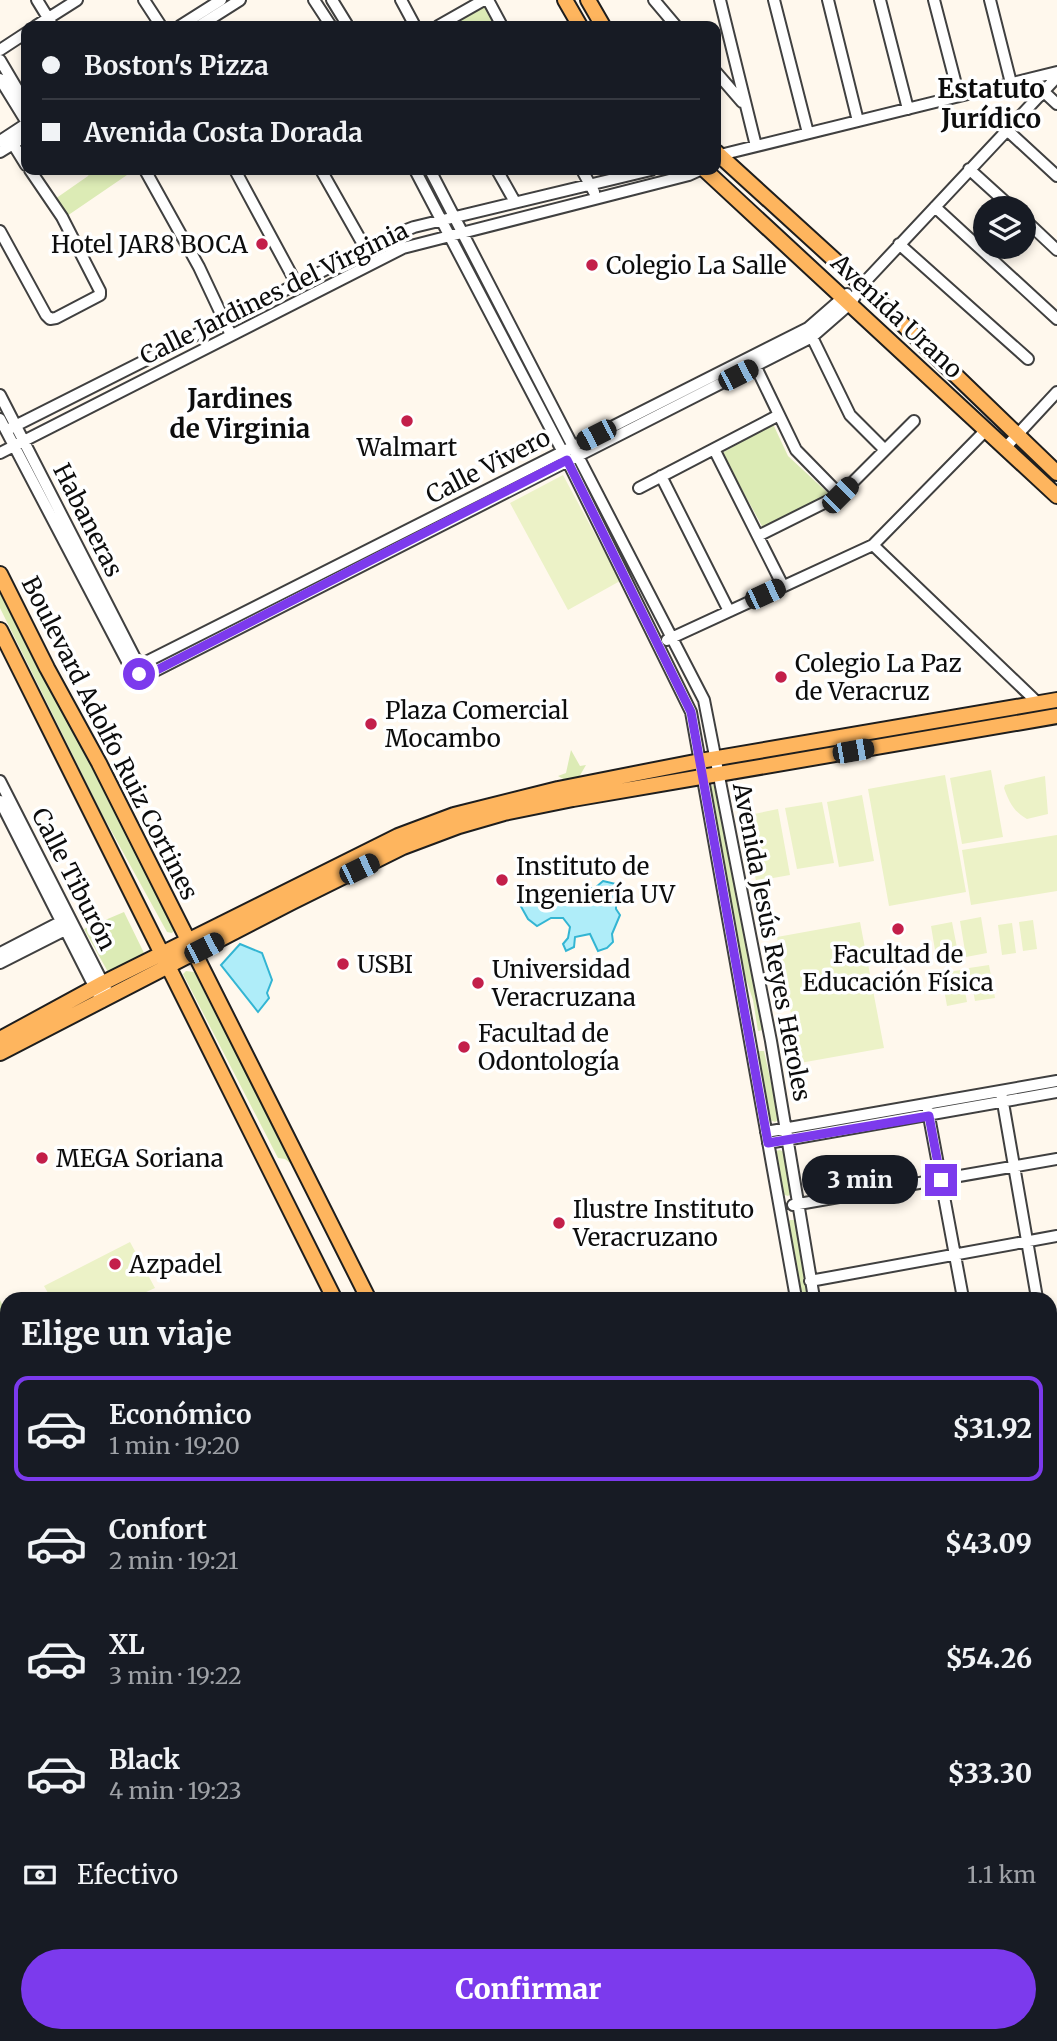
<!DOCTYPE html>
<html lang="es">
<meta charset="utf-8">
<style>
body{margin:0;font-family:Merriweather,serif;background:#20242c;color:#f1f3f6;height:100vh;display:flex;flex-direction:column;font-size:26px;white-space:nowrap}
*{box-sizing:border-box;margin:0}
p{font-size:23px;color:#9ea1a6}
.icon{flex:none;width:38px;height:38px;fill:none;stroke:currentColor;stroke-width:2;stroke-linecap:round;stroke-linejoin:round}
.map{position:relative;flex:1;overflow:hidden}
.details{position:absolute;left:0px;top:1292px;width:1057px;height:751px;display:flex;flex-direction:column;background:#171b24;border-radius:21px 21px 0 0;box-shadow:0 4px 10px #0003}
.details>*{flex:none}
.hud{position:absolute;left:21px;top:21px;width:700px;height:154px;border-radius:14px;box-shadow:0 4px 10px #0003;display:grid;align-content:center;height:154px;padding:0 21px;background:#171b24}
.buttons{position:absolute;left:973px;top:196px;display:grid;gap:14px}
.buttons a{display:grid;place-items:center;width:63px;height:63px;border-radius:50%;background:#171b24;box-shadow:0 4px 10px #0003;font-size:35px}
.end{position:absolute;width:32px;height:32px;margin:-16px;border:9px solid #7c3aed;background:#fff;box-shadow:0 0 0 4px #fff}
.from{border-radius:50%}
.bubble{position:absolute;height:49px;border-radius:24px;background:#171b24;box-shadow:0 4px 10px #0003;font-size:23px;font-weight:800;line-height:49px;text-align:center}
.car{position:absolute;width:21px;height:42px;margin:-21px -10px;border-radius:9px;box-shadow:0 0 5px 2px #0007;background:linear-gradient(#222 24%,#8ab4d8 0 40%,#222 0 76%,#8ab4d8 0 86%,#222 0)}
.hud b{display:flex;align-items:center;gap:24px;height:66px;font-size:26px}
.hud b+b{border-top:2px solid #363941}
.hud i{width:18px;height:18px;background:#f1f3f6}
ul{padding:0;list-style:none}
li{display:flex;align-items:center;gap:21px;height:105px;margin:0 14px 10px;padding:0 7px;border:4px solid transparent;border-radius:14px}
li div{flex:1}
li b{display:block;font-size:26px}
li em{font-style:normal;font-weight:800}
li.on{border-color:#7c3aed}
li>.icon{width:63px;height:63px;stroke-width:1.5}
h2{padding:0 21px;font-size:32px;line-height:84px}
.pay{display:flex;align-items:center;gap:18px;height:77px;padding:0 21px;font-size:26px}
.pay p{margin-inline-start:auto}
.button{display:flex;gap:14px;margin-top:auto;padding:14px 21px}
.button a{flex:1;height:80px;border-radius:42px;background:#7c3aed;color:#fff;font-size:28px;font-weight:800;line-height:80px;text-align:center}
.map>svg:first-child{display:block}
</style>
<div class="map">
<svg width="1057" height="2041" viewBox="0 0 1057 2041">
<rect width="100%" height="100%" fill="#fff8ed"/>
<path fill="#dcebb5" d="M484,6l12,20h-48z
M92,170h32l3,5 -60,41 -12,-17 33,-23z
M773,424l15,32 42,39 -67,33 -41,-75z
M0,587l23,50 153,291 -4,5 -5,-1 -65,-118 -102,-206z
M1057,705v5l-329,57 -1,-3z
M571,750l9,16 6,-1 -7,12 -14,3 -7,-4 8,-3z
M711,785l5,1c15,81 34,162 47,244l-5,1 -5,-31 -11,-33z
M124,912l20,41 -36,19 -24,-43z
M186,971l8,1 100,194 -9,-7 -7,-1 -93,-180 -2,-4z
M758,1051h6l15,68 -4,3 -5,-2z
M780,1150l5,3 7,40 -4,3 -6,-2 -6,-43z
M790,1220h6l16,78h-11l-14,-75z
M0,1300l7,14v69l-7,3z
M0,1601l7,10v92l-7,9z"/>
<path fill="#ecf2c7" d="M563,475l57,106 -52,29 -58,-107z
M991,770l12,67 -41,7 -12,-66z
M945,775l21,117 -77,14 -21,-117z
M1045,776l3,38 -21,5c-13,-7 -18,-17 -23,-31l1,-3z
M862,795l12,66 -35,6 -12,-65z
M822,802l12,61 -37,6 -12,-61z
M778,809l12,66 -34,6 -12,-65z
M1057,835v56l-86,14 -9,-55z
M981,917l6,36 -21,4 -6,-36z
M1033,920l4,29 -14,2 -4,-29z
M860,922l24,126 -84,15 -23,-126z
M952,922l7,36 -22,4 -6,-36z
M1012,923l4,30 -14,2 -4,-30z
M989,965l6,33 -20,3 -6,-33z
M961,970l6,32 -20,4 -6,-33z
M130,1242l25,46 -22,10h-82l-7,-12z"/>
<path fill="#afedf9" stroke="#33b5d3" stroke-width="2" d="M603,881l13,3v25l4,6 -8,19 1,8 -6,6 -9,3 -8,-17 -15,3 -1,10 -8,4 -3,-7 5,-6 2,-11 -7,-9h-12l-14,8 -9,-7 -9,-16 8,-4 40,-1 11,-10h17z
M240,944l22,9 10,27 -5,13 2,5 -11,14 -37,-47z
M7,1877v158h1043v-115l7,-1v122h-1057v-163z"/>
<g fill="none" stroke-linecap="round" stroke-linejoin="round">
<g stroke="#404040" stroke-width="14">
<path id="minor" d="M37,0l16,26
M144,0l17,26
M314,0l17,26
M332,0l16,26
M401,0l14,26
M488,0l14,26
M654,0l22,26
M720,0l36,146
M774,0l34,133
M828,0l30,121
M880,0l28,109
M934,0l25,96
M990,0l21,83
M36,26l41,-26
M180,26l41,-26
M199,26l41,-26
M438,26l46,-26
M0,50l26,-17
M0,60l26,44
M716,72l26,30
M0,79l26,42
M1043,91l14,13
M1007,130l50,46
M0,141l26,-17
M13,144l13,21
M0,152l26,-16
M716,156l341,-84
M969,169l43,39
M145,170l54,97 32,68
M235,170l61,113
M321,170l47,83
M415,170l152,290 124,252 105,586
M430,170l274,530 67,341 43,257
M497,170l18,32
M582,170l12,22
M935,207l122,112
M1024,219l33,31
M0,231l46,84 4,4 6,-1 44,-23v-4l-38,-74 -32,-47
M899,244l129,115
M810,333l40,82 35,35
M753,361l43,89 44,45
M0,395l135,263 7,6 666,-336 39,-34
M0,419l130,248 9,7h10l663,-337 39,-34 11,-18 195,-208
M11,428l385,-194 18,-7 237,-57
M1005,448l52,-56
M714,449l69,137
M0,453l403,-205 286,-73 11,-5
M661,476l68,135
M639,488l140,-73
M758,536l82,-41 74,-74
M873,545l165,158
M667,640l206,-95 113,-115
M0,781l106,208
M0,801l102,201
M0,953l66,-34
M0,963l69,-35
M1002,1097l35,201
M928,1111l35,187
M766,1132l291,-51
M768,1143l289,-51
M793,1205l264,-46
M810,1281l247,-45
M1050,1323l7,-2
M1050,1748h7"/>
</g>
<g stroke="#1e1e1e" stroke-width="18">
<path id="major" d="M565,0l15,26
M588,0l15,26
M716,152l146,133 195,188
M705,170l352,326
M0,574l47,94 52,95 269,535
M0,630l334,668
M0,1039l103,-56 295,-147 56,-21 104,-26 142,-28 357,-61
M0,1053l292,-151 111,-55 56,-21 45,-13 69,-14 484,-83
M1050,1588l7,1
M1050,1616l7,1
M0,1751l7,6
M0,1765l7,7
M1050,1877l7,-1
M1050,1887l7,-1"/>
</g>
<use href="#minor" stroke="#fff" stroke-width="10"/>
<use href="#major" stroke="#feb55e" stroke-width="14"/>
</g>
<g fill="none" stroke-linecap="round" stroke-linejoin="round">
<path stroke="#7c3aed" stroke-width="9" d="M139,674h10l418,-214 124,252 77,431 161,-27 12,64"/>
</g>
<g fill="#c31f4a" stroke="#fff" stroke-width="2.5">
<circle cx="262" cy="244" r="7"/>
<circle cx="592" cy="265" r="7"/>
<circle cx="407" cy="421" r="7"/>
<circle cx="781" cy="677" r="7"/>
<circle cx="371" cy="724" r="7"/>
<circle cx="502" cy="880" r="7"/>
<circle cx="898" cy="929" r="7"/>
<circle cx="343" cy="964" r="7"/>
<circle cx="478" cy="983" r="7"/>
<circle cx="464" cy="1047" r="7"/>
<circle cx="42" cy="1158" r="7"/>
<circle cx="559" cy="1223" r="7"/>
<circle cx="115" cy="1264" r="7"/>
</g>
<g text-anchor="middle" dominant-baseline="central" stroke-width="7" stroke-linejoin="round" paint-order="stroke">
<g font-size="24" fill="#0d0d0d" stroke="#fff" text-anchor="start">
<text x="248" y="244" text-anchor="end">Hotel JAR8 BOCA</text>
<text x="606" y="265">Colegio La Salle</text>
<text x="407" y="447" text-anchor="middle">Walmart</text>
<text x="795" y="663">Colegio La Paz<tspan x="795" dy="28">de Veracruz</tspan></text>
<text x="385" y="710">Plaza Comercial<tspan x="385" dy="28">Mocambo</tspan></text>
<text x="516" y="866">Instituto de<tspan x="516" dy="28">Ingeniería UV</tspan></text>
<text x="898" y="954" text-anchor="middle">Facultad de<tspan x="898" dy="28">Educación Física</tspan></text>
<text x="357" y="964">USBI</text>
<text x="492" y="969">Universidad<tspan x="492" dy="28">Veracruzana</tspan></text>
<text x="478" y="1033">Facultad de<tspan x="478" dy="28">Odontología</tspan></text>
<text x="56" y="1158">MEGA Soriana</text>
<text x="573" y="1209">Ilustre Instituto<tspan x="573" dy="28">Veracruzano</tspan></text>
<text x="129" y="1264">Azpadel</text>
</g>
<g font-size="24" fill="#0d0d0d" stroke="#fff">
<text transform="translate(274 293) rotate(-26)">Calle Jardines del Virginia</text>
<text transform="translate(897 316) rotate(43)">Avenida Urano</text>
<text transform="translate(488 466) rotate(-27)">Calle Vivero</text>
<text transform="translate(88 520) rotate(63)">Habaneras</text>
<text transform="translate(110 738) rotate(63)">Boulevard Adolfo Ruiz Cortines</text>
<text transform="translate(74 879) rotate(63)">Calle Tiburón</text>
<text transform="translate(772 942) rotate(79)">Avenida Jesús Reyes Heroles</text>
</g>
<g font-size="26" font-weight="bold" fill="#0d0d0d" stroke="#fff">
<text x="991" y="88">Estatuto<tspan x="991" dy="30">Jurídico</tspan></text>
<text x="240" y="398">Jardines<tspan x="240" dy="30">de Virginia</tspan></text>
</g>
</g>
</svg>
<div class="buttons">
<a><svg class="icon" aria-label="layers" viewBox="0 0 24 24"><path d="M12 4l9 5-9 5-9-5zM3 14l9 5 9-5"/></svg></a>
</div>
<i class="end from" style="left:139px;top:674px"></i>
<i class="end" style="left:941px;top:1180px"></i>
<div class="bubble" style="left:802px;top:1155px;width:116px">3 min</div>
<i class="car" style="left:738px;top:375px;rotate:63deg"></i>
<i class="car" style="left:596px;top:435px;rotate:243deg"></i>
<i class="car" style="left:840px;top:495px;rotate:45deg"></i>
<i class="car" style="left:765px;top:594px;rotate:65deg"></i>
<i class="car" style="left:853px;top:751px;rotate:80deg"></i>
<i class="car" style="left:359px;top:869px;rotate:64deg"></i>
<i class="car" style="left:204px;top:948px;rotate:63deg"></i>
<div class="hud">
<b><i class="from"></i>Boston's Pizza</b>
<b><i></i>Avenida Costa Dorada</b>
</div>
<section class="details">
<h2>Elige un viaje</h2>
<ul>
<li class="on"><svg class="icon" aria-label="car" viewBox="0 0 24 24"><path d="M5 17H2v-5l4-1 3-4h7l3 4 3 1v5h-3M9 17h6M6 11h13"/><circle cx="7" cy="17" r="2"/><circle cx="17" cy="17" r="2"/></svg><div><b>Económico</b><p>1 min · 19:20</p></div><em>$31.92</em></li>
<li><svg class="icon" aria-label="car" viewBox="0 0 24 24"><path d="M5 17H2v-5l4-1 3-4h7l3 4 3 1v5h-3M9 17h6M6 11h13"/><circle cx="7" cy="17" r="2"/><circle cx="17" cy="17" r="2"/></svg><div><b>Confort</b><p>2 min · 19:21</p></div><em>$43.09</em></li>
<li><svg class="icon" aria-label="car" viewBox="0 0 24 24"><path d="M5 17H2v-5l4-1 3-4h7l3 4 3 1v5h-3M9 17h6M6 11h13"/><circle cx="7" cy="17" r="2"/><circle cx="17" cy="17" r="2"/></svg><div><b>XL</b><p>3 min · 19:22</p></div><em>$54.26</em></li>
<li><svg class="icon" aria-label="car" viewBox="0 0 24 24"><path d="M5 17H2v-5l4-1 3-4h7l3 4 3 1v5h-3M9 17h6M6 11h13"/><circle cx="7" cy="17" r="2"/><circle cx="17" cy="17" r="2"/></svg><div><b>Black</b><p>4 min · 19:23</p></div><em>$33.30</em></li>
</ul>
<div class="pay"><svg class="icon" aria-label="cash" viewBox="0 0 24 24"><path d="M3 7h18v10H3z"/><circle cx="12" cy="12" r="2"/></svg>Efectivo<p>1.1 km</p></div>
<div class="button"><a>Confirmar</a></div>
</section>
</div>
